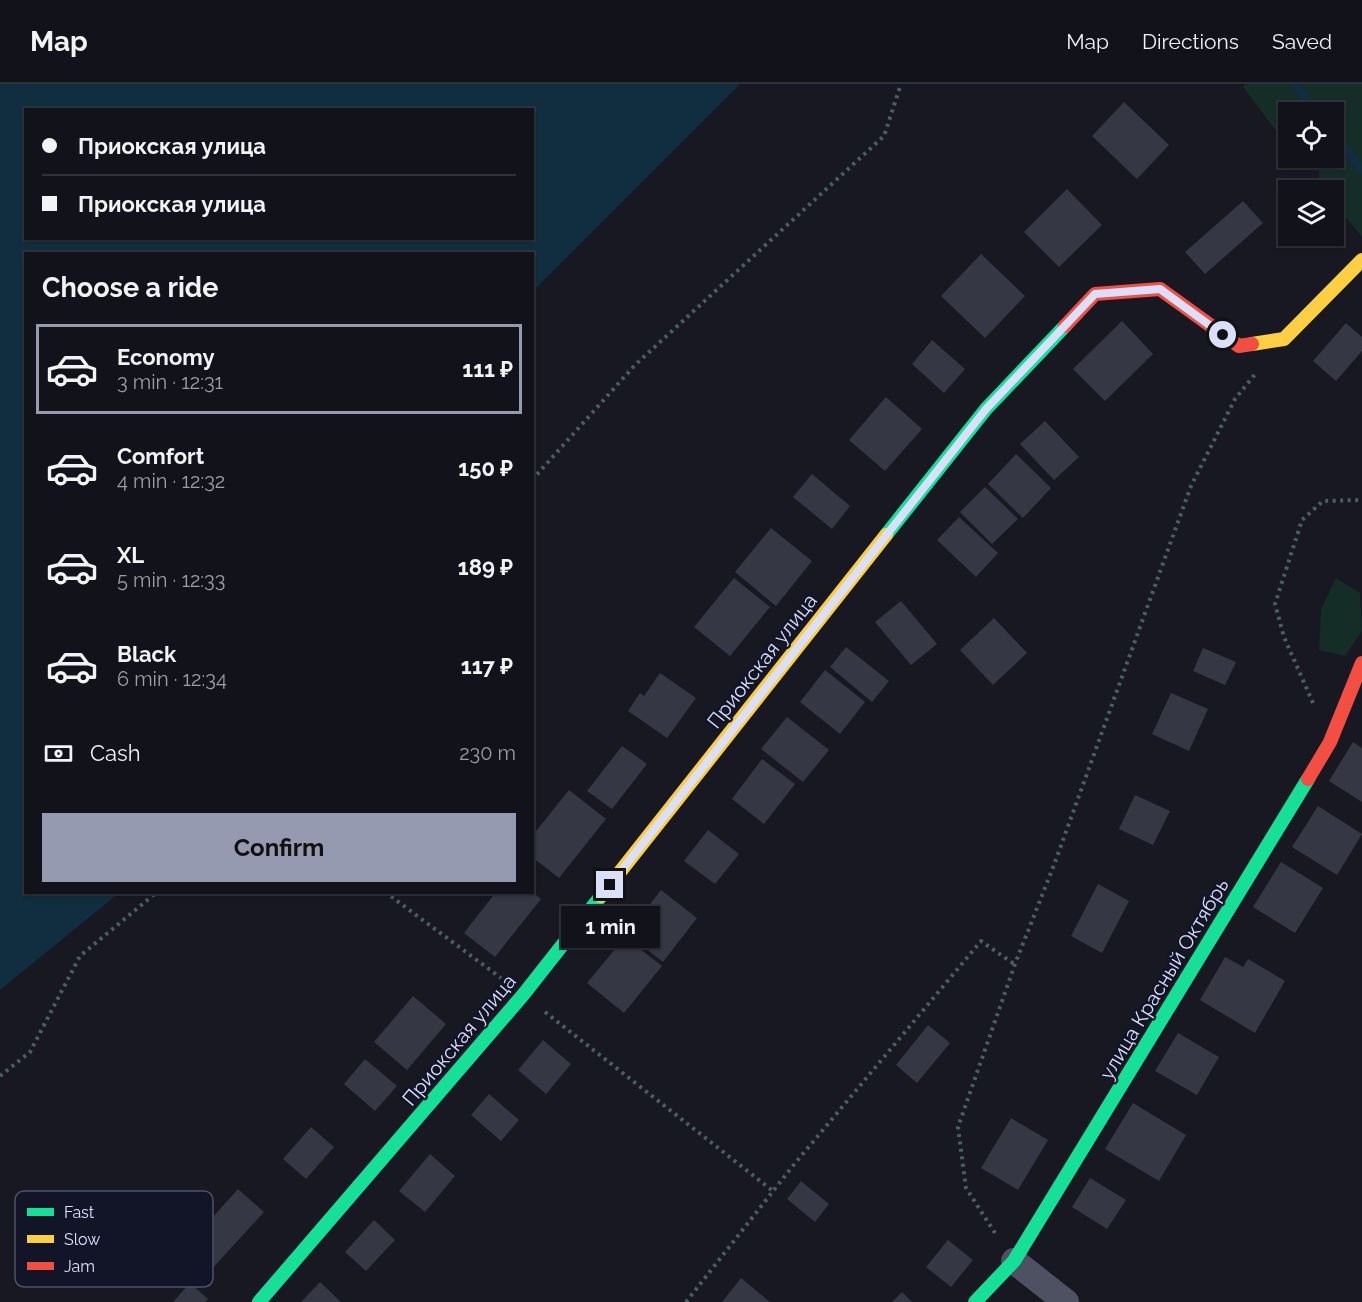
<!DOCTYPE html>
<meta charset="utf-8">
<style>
body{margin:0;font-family:Raleway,sans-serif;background:#1a1b23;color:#f1f3f6;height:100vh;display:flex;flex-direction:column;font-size:22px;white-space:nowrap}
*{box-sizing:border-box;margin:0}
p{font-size:20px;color:#9c9ea2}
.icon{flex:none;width:33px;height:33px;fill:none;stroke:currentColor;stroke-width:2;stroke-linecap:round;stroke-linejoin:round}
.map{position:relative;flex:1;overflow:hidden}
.details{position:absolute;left:24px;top:168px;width:510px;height:642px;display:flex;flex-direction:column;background:#11121a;border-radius:0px;box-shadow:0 2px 4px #0004,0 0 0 2px #303239}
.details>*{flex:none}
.top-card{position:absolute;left:24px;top:24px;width:510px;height:132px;border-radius:0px;box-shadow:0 2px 4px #0004,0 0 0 2px #303239;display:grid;align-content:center;height:132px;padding:0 18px;background:#11121a}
.tools{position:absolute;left:1278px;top:18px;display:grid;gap:12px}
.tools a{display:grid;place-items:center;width:66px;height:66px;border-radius:0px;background:#11121a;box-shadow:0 2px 4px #0004,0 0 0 2px #303239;font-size:30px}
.end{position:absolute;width:27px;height:27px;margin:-14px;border:8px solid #dae0fc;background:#111;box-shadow:0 0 0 3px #111}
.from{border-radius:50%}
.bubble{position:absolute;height:42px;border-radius:0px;background:#11121a;box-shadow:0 2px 4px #0004,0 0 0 2px #303239;font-size:20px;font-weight:700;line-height:42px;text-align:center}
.top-card b{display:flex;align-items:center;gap:21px;height:57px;font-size:22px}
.top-card b+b{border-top:2px solid #303239}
.top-card i{width:15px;height:15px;background:#f1f3f6}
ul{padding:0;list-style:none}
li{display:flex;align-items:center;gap:18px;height:90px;margin:0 12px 9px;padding:0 6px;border:3px solid transparent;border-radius:0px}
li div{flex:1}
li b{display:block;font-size:22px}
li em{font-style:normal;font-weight:700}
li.on{border-color:#969ab0}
li>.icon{width:54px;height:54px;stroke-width:1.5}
h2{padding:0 18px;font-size:27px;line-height:72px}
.pay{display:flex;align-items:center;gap:15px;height:66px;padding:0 18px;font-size:22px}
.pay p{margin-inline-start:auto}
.button{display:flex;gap:12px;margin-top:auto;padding:12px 18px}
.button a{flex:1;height:69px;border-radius:0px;background:#969ab0;color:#111;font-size:24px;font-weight:700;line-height:69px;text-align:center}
header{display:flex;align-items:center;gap:36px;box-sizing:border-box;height:84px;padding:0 30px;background:#11121a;border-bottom:2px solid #303239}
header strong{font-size:28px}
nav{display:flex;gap:33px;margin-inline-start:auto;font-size:21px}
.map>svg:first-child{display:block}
</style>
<header>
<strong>Map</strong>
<nav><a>Map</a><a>Directions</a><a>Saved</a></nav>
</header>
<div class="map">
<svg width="1362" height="1218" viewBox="0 0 1362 1218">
<rect width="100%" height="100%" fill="#171822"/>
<path fill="#152d27" d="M1244,0h118v153l-28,-35v-12h-10l-4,-4 -2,-28h16v-46h-46v20h-11l-34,-45z
M1336,494l24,15 2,38 -17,25 -26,-6 2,-41z"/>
<path fill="#102e3f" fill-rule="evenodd" d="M0,0h740l-207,207 -1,-37h-506v638l93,1 -119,97zM26,26h506v128h-506z"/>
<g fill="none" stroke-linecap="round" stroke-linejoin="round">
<path stroke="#102e3f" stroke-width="8" d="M1295,0l22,28
M1334,49l28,37"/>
</g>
<path fill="#353744" d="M1124,18l45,43 -32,34 -45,-43z
M1067,105l35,36 -43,42 -35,-35z
M1243,117l20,22 -58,51 -20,-22z
M981,170l44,42 -40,42 -44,-42z
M1122,237l31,33 -48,47 -32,-32z
M1346,239l16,14v14l-26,30 -23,-20z
M932,256l33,29 -21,24 -32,-29z
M886,313l36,32 -37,42 -36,-31z
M1045,337l34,36 -25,23 -34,-36z
M1016,370l35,34 -28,30 -35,-34z
M812,390l38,32 -18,23 -39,-32z
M985,403l33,32 -26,25 -32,-32z
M959,433l39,36 -22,24 -39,-37z
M771,444l41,33 -36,45 -41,-34z
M734,494l36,29 -40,49 -36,-29z
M901,517l36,43 -26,21 -36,-43z
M994,534l33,35 -34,32 -33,-35z
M846,563l43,34 -17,21 -42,-35z
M1203,564l33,14 -11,23 -32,-14z
M825,586l40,32 -25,32 -40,-32z
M660,589l36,25 -29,40 -39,-27 12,-18 4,3z
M1171,609l37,16 -19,42 -37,-17z
M787,633l42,33 -26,32 -42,-33z
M1353,658l9,6v54l-33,-21z
M622,662l25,18 -35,45 -25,-18z
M762,675l33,25 -31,40 -32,-25z
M569,706l37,29 -47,59 -27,-21v-21z
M1135,711l35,16 -17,34 -34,-16z
M1318,722l44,28 -25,41 -45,-28z
M708,746l31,24 -24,30 -31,-23z
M1281,778l42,26 -28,45 -42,-26z
M1098,800l31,17 -27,52 -31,-17z
M661,806l36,28 -34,44 -36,-28z
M496,808h36l9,7 -46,58 -31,-24z
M625,853l37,29 -38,47 -37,-30z
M1225,873l18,10 5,-8 37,22 -30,52 -55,-33z
M413,912l33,28 -39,46 -33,-28z
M928,941l22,18 -33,40 -21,-18z
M1178,949l41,24 -22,38 -42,-24z
M543,956l28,24 -25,30 -28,-24z
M365,975l32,27 -22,25 -31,-27z
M489,1010l30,26 -18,21 -30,-26z
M1133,1019l53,32 -27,46 -54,-32z
M1011,1034l37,22 -30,50 -37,-22z
M311,1043l23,20 -28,32 -23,-20z
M430,1070l25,22 -30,36 -26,-21z
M1090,1094l36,22 -19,29 -35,-22z
M801,1097l28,23 -14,18 -28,-23z
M238,1105l26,23 -54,59 -25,-23z
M374,1136l21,20 -29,31 -21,-19z
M948,1156l25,20 -22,27 -25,-20z
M741,1194l29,24h-48z
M320,1198l21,20h-40z
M190,1199l18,16 -3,3h-32z
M902,1208l10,10h-20z"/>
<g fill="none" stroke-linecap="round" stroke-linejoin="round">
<path stroke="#4c5d63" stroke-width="4" stroke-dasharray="3 4.5" stroke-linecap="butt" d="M532,396l103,-115 249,-229 17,-52
M1313,619l-29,-66 -9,-33 27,-84 21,-19 39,-1
M385,808l116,86
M545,928l228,179
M0,992l30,-24 50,-96 77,-64
M995,1149l-29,-45 -8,-61 57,-163 39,-99 137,-379 44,-87 21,-26
M686,1218l106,-135 189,-226 33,23"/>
<path stroke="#4d5162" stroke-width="26" d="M1014,1177l52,41"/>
<path stroke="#16e098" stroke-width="14" d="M886,451l100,-126 79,-83
M259,1218l264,-307 78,-99
M975,1218l39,-41 294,-482"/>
<path stroke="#ffcf43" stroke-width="14" d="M1252,260l32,-5 78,-79
M601,812l285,-361"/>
<path stroke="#f24e42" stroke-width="14" d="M1065,242l30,-32 65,-5 79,57 13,-2
M1308,695l22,-37 32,-79"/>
</g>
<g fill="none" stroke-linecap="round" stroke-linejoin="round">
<path stroke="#dae0fc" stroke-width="8" d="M610,801l376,-476 109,-115 65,-5 63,46"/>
</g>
<g text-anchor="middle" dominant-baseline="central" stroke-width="4.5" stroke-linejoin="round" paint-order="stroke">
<g font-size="20" fill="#dae0fc" stroke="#121427">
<text transform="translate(762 577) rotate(-52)">Приокская улица</text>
<text transform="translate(1164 895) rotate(-59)">улица Красный Октябрь</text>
<text transform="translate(459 956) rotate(-50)">Приокская улица</text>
</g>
</g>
<rect x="15" y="1107" width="198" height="96" rx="9" fill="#121427" stroke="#4e5167" stroke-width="1.5"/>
<rect x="27" y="1124" width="27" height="8" fill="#16e098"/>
<rect x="27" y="1151" width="27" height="8" fill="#ffcf43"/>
<rect x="27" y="1178" width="27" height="8" fill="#f24e42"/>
<g font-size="16" fill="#dae0fc">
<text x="64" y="1134">Fast</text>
<text x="64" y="1161">Slow</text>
<text x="64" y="1188">Jam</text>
</g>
</svg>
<div class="tools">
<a><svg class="icon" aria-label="locate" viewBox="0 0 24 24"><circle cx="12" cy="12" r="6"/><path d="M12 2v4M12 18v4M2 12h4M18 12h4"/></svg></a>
<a><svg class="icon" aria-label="layers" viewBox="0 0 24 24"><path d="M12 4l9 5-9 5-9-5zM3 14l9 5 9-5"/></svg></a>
</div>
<i class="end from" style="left:1223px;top:251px"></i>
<i class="end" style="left:610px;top:801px"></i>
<div class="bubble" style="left:561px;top:822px;width:99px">1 min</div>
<div class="top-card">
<b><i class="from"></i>Приокская улица</b>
<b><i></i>Приокская улица</b>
</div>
<section class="details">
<h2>Choose a ride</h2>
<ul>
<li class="on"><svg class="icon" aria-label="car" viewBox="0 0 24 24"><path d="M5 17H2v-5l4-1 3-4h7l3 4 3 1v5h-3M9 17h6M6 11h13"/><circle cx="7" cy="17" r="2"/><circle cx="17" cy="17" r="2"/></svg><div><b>Economy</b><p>3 min · 12:31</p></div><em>111 ₽</em></li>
<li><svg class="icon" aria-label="car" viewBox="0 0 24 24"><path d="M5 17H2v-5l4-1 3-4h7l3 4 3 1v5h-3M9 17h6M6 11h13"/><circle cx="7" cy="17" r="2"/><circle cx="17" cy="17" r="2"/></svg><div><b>Comfort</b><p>4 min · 12:32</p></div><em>150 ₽</em></li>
<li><svg class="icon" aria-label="car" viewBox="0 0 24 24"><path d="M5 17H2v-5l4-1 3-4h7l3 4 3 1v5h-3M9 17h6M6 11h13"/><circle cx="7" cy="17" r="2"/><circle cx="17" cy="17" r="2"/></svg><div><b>XL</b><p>5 min · 12:33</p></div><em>189 ₽</em></li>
<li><svg class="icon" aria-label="car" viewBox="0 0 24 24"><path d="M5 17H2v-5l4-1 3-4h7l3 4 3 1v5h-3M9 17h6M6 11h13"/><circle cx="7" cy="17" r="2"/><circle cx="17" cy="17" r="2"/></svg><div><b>Black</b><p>6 min · 12:34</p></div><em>117 ₽</em></li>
</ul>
<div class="pay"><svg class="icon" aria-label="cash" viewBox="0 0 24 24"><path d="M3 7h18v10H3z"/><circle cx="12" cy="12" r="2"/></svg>Cash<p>230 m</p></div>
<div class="button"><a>Confirm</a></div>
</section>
</div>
